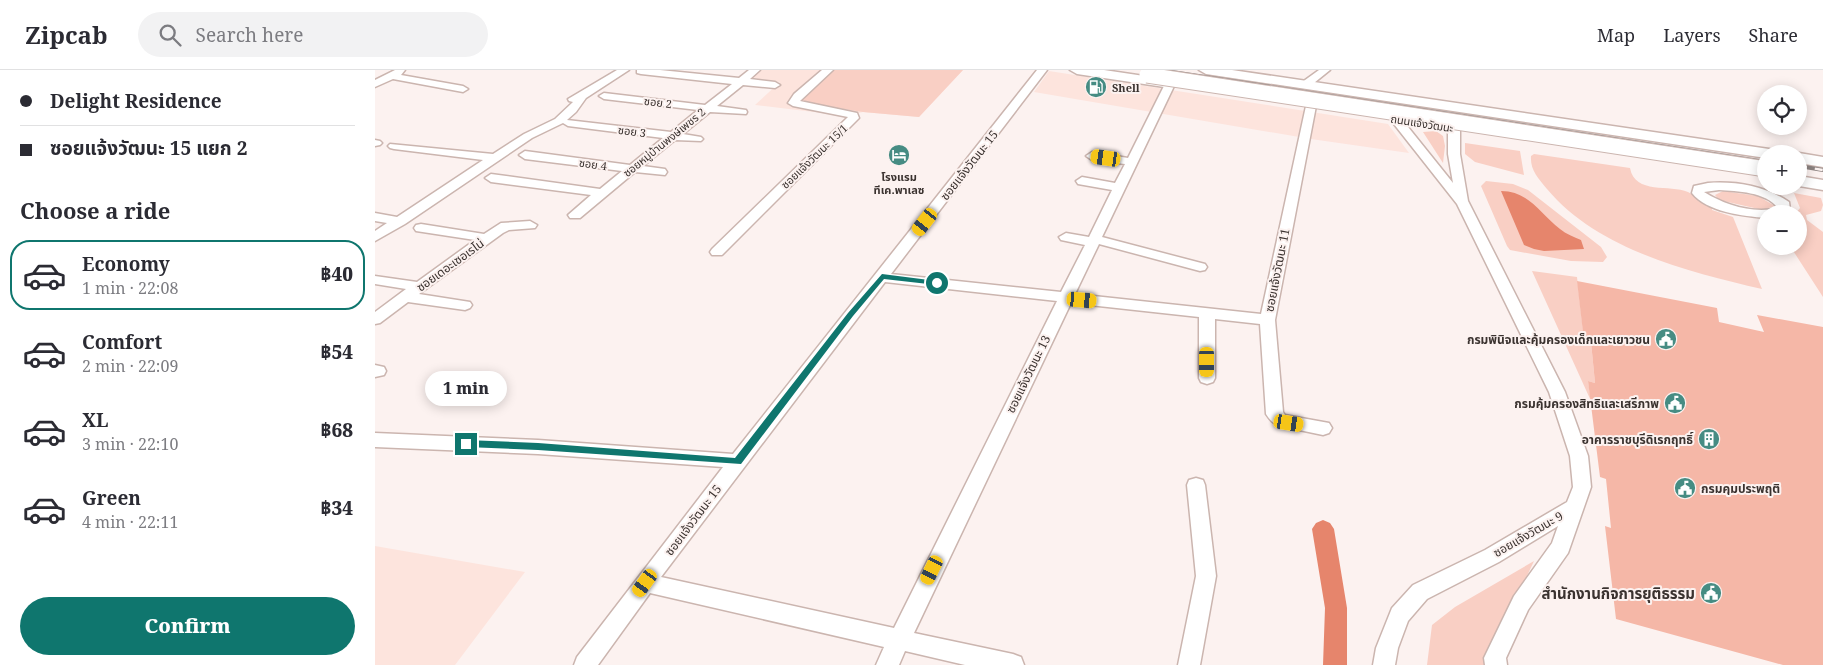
<!DOCTYPE html>
<meta charset="utf-8">
<style>
body{margin:0;font-family:"Noto Serif","Noto Sans Thai",serif;background:#f2f2f3;color:#2b2b33;height:100vh;display:flex;flex-direction:column;font-size:19px;white-space:nowrap}
*{box-sizing:border-box;margin:0}
p{font-size:16px;color:#7c7c81}
.icon{flex:none;width:28px;height:28px;fill:none;stroke:currentColor;stroke-width:2;stroke-linecap:round;stroke-linejoin:round}
.map{position:relative;flex:1;overflow:hidden}
.sheet{display:flex;flex-direction:column;background:#fff;width:375px}
.sheet>*{flex:none}
.hud{display:grid;align-content:center;height:110px;padding:0 20px;background:#fff}
.tools{position:absolute;left:1382px;top:15px;display:grid;gap:10px}
.tools a{display:grid;place-items:center;width:50px;height:50px;border-radius:50%;background:#fff;box-shadow:0 2px 12px #0003;font-size:25px}
.end{position:absolute;width:22px;height:22px;margin:-11px;border:6px solid #0f766e;background:#fff;box-shadow:0 0 0 2px #fff}
.from{border-radius:50%}
.bubble{position:absolute;height:35px;border-radius:18px;background:#fff;box-shadow:0 2px 12px #0003;font-size:16px;font-weight:800;line-height:35px;text-align:center}
.car{position:absolute;width:15px;height:30px;margin:-15px -8px;border-radius:6px;box-shadow:0 0 4px 1px #0007;background:linear-gradient(#f5c518 24%,#345 0 40%,#f5c518 0 76%,#345 0 86%,#f5c518 0)}
.hud b{display:flex;align-items:center;gap:18px;height:48px;font-size:19px}
.hud b+b{border-top:1px solid #e1e1e2}
.hud i{width:12px;height:12px;background:#2b2b33}
ul{padding:0;list-style:none}
li{display:flex;align-items:center;gap:15px;height:70px;margin:0 10px 8px;padding:0 10px;border:2px solid transparent;border-radius:20px}
li div{flex:1}
li b{display:block;font-size:19px}
li em{font-style:normal;font-weight:800}
li.selected{border-color:#0f766e}
li>.icon{width:45px;height:45px;stroke-width:1.5}
h2{padding:0 20px;font-size:22px;line-height:60px}
.button{display:flex;gap:10px;margin-top:auto;padding:10px 20px}
.button a{flex:1;height:58px;border-radius:30px;background:#0f766e;color:#fff;font-size:20px;font-weight:800;line-height:58px;text-align:center}
header{display:flex;align-items:center;gap:30px;box-sizing:border-box;height:70px;padding:0 25px;background:#fff;border-bottom:1px solid #e1e1e2}
header strong{font-size:24px}
nav{display:flex;gap:28px;margin-inline-start:auto;font-size:18px}
.search{width:350px;height:45px;background:#f2f2f3;display:flex;align-items:center;gap:12px;box-sizing:border-box;padding:0 18px;border-radius:28px;color:#7c7c81;font-size:19px}
main{display:flex;flex:1;min-height:0}
.map>svg:first-child{display:block}
</style>
<header>
<strong>Zipcab</strong>
<div class="search"><svg class="icon" aria-label="search" viewBox="0 0 24 24"><circle cx="10" cy="10" r="6"/><path d="M15 15l6 6"/></svg>Search here</div>
<nav><a>Map</a><a>Layers</a><a>Share</a></nav>
</header>
<main>
<section class="sheet">
<div class="hud">
<b><i class="from"></i>Delight Residence</b>
<b><i></i>ซอยแจ้งวัฒนะ 15 แยก 2</b>
</div>
<h2>Choose a ride</h2>
<ul>
<li class="selected"><svg class="icon" aria-label="car" viewBox="0 0 24 24"><path d="M5 17H2v-5l4-1 3-4h7l3 4 3 1v5h-3M9 17h6M6 11h13"/><circle cx="7" cy="17" r="2"/><circle cx="17" cy="17" r="2"/></svg><div><b>Economy</b><p>1 min · 22:08</p></div><em>฿40</em></li>
<li><svg class="icon" aria-label="car" viewBox="0 0 24 24"><path d="M5 17H2v-5l4-1 3-4h7l3 4 3 1v5h-3M9 17h6M6 11h13"/><circle cx="7" cy="17" r="2"/><circle cx="17" cy="17" r="2"/></svg><div><b>Comfort</b><p>2 min · 22:09</p></div><em>฿54</em></li>
<li><svg class="icon" aria-label="car" viewBox="0 0 24 24"><path d="M5 17H2v-5l4-1 3-4h7l3 4 3 1v5h-3M9 17h6M6 11h13"/><circle cx="7" cy="17" r="2"/><circle cx="17" cy="17" r="2"/></svg><div><b>XL</b><p>3 min · 22:10</p></div><em>฿68</em></li>
<li><svg class="icon" aria-label="car" viewBox="0 0 24 24"><path d="M5 17H2v-5l4-1 3-4h7l3 4 3 1v5h-3M9 17h6M6 11h13"/><circle cx="7" cy="17" r="2"/><circle cx="17" cy="17" r="2"/></svg><div><b>Green</b><p>4 min · 22:11</p></div><em>฿34</em></li>
</ul>
<div class="button"><a>Confirm</a></div>
</section>
<div class="map">
<svg width="1448" height="595" viewBox="0 0 1448 595">
<rect width="100%" height="100%" fill="#fcf2f0"/>
<path fill="#fde4dd" d="M386,0h202l-44,47 -56,-5 -16,4 -92,-11 25,-23 -28,-4z
M674,1l339,53 21,29 -98,-14 -277,-47z
M0,476l150,26 -70,93h-80z"/>
<path fill="#f9cfc4" d="M459,0h129l-44,47 -56,-5 -64,-10 1,-3z
M1061,61l7,5 2,10 -2,17 -20,-31z
M1090,73l55,8 4,24 -49,-13 -10,-8z
M1159,84l96,14c5,27 40,16 58,24 8,4 15,11 24,15v3l21,7 29,72c-74,-17 -165,-40 -215,-100 -9,-11 -17,-19 -16,-33z
M1111,111l27,3 15,6 73,57 6,10 -4,5 -32,-1 -61,-11 -3,-4 -26,-60z
M1348,121l35,5 17,10 -12,4 -44,-10 -4,-5z
M1419,123l27,5 2,7 -2,6 -15,4 1,5 16,12v65l-33,-51h9v-32h-4l5,-6z
M1157,201l45,6 7,63 7,2 4,41 -7,-2 3,20z
M1159,491l-49,104h-58l5,-40 23,-18z"/>
<path fill="#e6856c" d="M1126,121c28,0 39,23 59,38 6,5 14,8 21,11l3,9 -40,2 -10,-2 -10,-4z"/>
<g fill="none" stroke-linecap="round" stroke-linejoin="round">
<path fill="#e6856c" fill-rule="evenodd" d="M948,450l7,3 4,6 13,79v57h-24l2,-57 -13,-79 4,-6z"/>
</g>
<path fill="#f5b7a7" d="M1202,211l140,27 2,14 45,10 -7,-17 66,12v338h-40l-167,-46 -11,-93 6,2 -5,-49 -6,-2 -12,-96 7,2 -4,-41 -7,-1z"/>
<g fill="none" stroke-linecap="round" stroke-linejoin="round">
<g stroke="#cbb5af" stroke-width="3">
<path id="minor" d="M20,0h10l-4,5 62,11 5,3 -5,3 -70,-13 -18,8v-7z
M242,0h12l-43,28 -10,14 -9,8 104,12 27,-22 -94,-11 -5,-3 5,-3 101,12 27,-21 -91,-10 -4,-1v-3h23l79,8 10,-8h11l-10,9 25,3 5,3 -5,3 -32,-3 -26,21 29,4 1,2 -1,2 -36,-2 -27,22 18,3 2,2 -2,2 -26,-1 -32,26 22,3 2,3 -2,3 -30,-3 -55,46h-10l-2,-3 23,-20 -100,-13 -6,-4 6,-4 109,15 22,-18 -97,-12 -6,-4 6,-4 105,14 33,-27 -95,-12 -5,-3 -31,15 -127,86 -30,17v-10l12,-8 -12,-2v-8l22,4 86,-57 -89,-11 -4,-1 -2,-2 2,-2 103,10 31,-20 31,-15 18,-17 -4,-1 -1,-2z
M447,0h11l-33,31 57,12 2,5 -137,137h-10l-2,-3 2,-3 136,-132 -55,-11 -5,-3 6,-9z
M662,0h10l-156,204 170,18 24,-47 -24,-5 -2,-3 7,-4 23,4 23,-47 -34,-6 -2,-3 6,-4 33,6 10,-19 -33,-4 -6,-4 6,-4 36,6 37,-74 5,-3 5,3 -73,153 103,27 2,3 -2,3 -5,1 -101,-27 -24,50 186,20 45,-208 1,-2h8l1,2 -41,214 8,92 2,3 44,8 3,5 -3,5 -6,2 -43,-9c-7,-2 -10,-6 -14,-12l-6,-90 -45,-5v59l-2,4 -6,2 -6,-2 -2,-4v-61l-128,-14 -157,330 99,21 8,3 3,8h-59l-60,-14 -6,14h-23l8,-18 -234,-54 -52,72h-24l3,-8 146,-190 -185,-13 -163,-7v-14l163,7 195,14zM510,212l172,19 -163,327 -233,-51z
M944,0h11l-21,17h-8l-1,-2 1,-2z
M1021,46l4,1 53,66 -5,-29v-26l6,-3 6,3v26l8,47 97,191 23,64 3,31 -23,66 -40,57 -22,48 1,7h-22l-1,-7 30,-62 38,-53 6,-17 -59,36 -72,37 -19,22 -10,27 -3,17h-22l3,-17 16,-40 21,-23 72,-35 82,-48 6,-15 -3,-31 -21,-64 -92,-188 -67,-85z
M0,70l5,1 2,2 -2,2 -5,1z
M1333,113c28,-2 57,3 81,19l1,8 -5,4h-19v4c-23,-2 -59,-6 -74,-25l2,-7zM1344,120c18,1 47,2 59,18 -25,6 -53,-3 -74,-16z
M155,151l7,4 -2,3 -26,2 -6,3 -84,61 51,8 2,3 -2,3 -5,2 -57,-8 -28,21 -5,1v-12l31,-23 -31,-5v-8l42,6 58,-42 -59,-9 -2,-3 2,-3 5,-1 63,10 17,-11z
M0,295l9,2 2,4 -2,4 -9,2z
M821,408l7,2 2,5 11,91 -16,89h-22l18,-89 -9,-91 2,-5z"/>
</g>
<g stroke="#cbb5af" stroke-width="3">
<path id="major" d="M695,0h34l67,10 7,4 -7,4 -94,-14z
M824,0h33l537,79 5,2 3,3h-11v4l-560,-84z
M1424,83l24,4v10l-24,-4 -2,-9z
M1424,106l24,4v10l-24,-4z"/>
</g>
<use href="#minor" fill="#fff" fill-rule="evenodd"/>
<use href="#major" fill="#fff" fill-rule="evenodd"/>
<g stroke="#8c8381" stroke-width="4">
<path id="rail" d="M784,0l607,92
M1424,96l24,4"/>
</g>
<use href="#rail" stroke="#fcf2f0" stroke-width="2.5" stroke-dasharray="8" stroke-linecap="butt"/>
<g stroke="#cbb5af" stroke-width="17" stroke-linecap="butt">
<path id="major-bridge" d="M772,5l619,94"/>
</g>
<use href="#major-bridge" stroke="#fff" stroke-width="15"/>
</g>
<path fill="#0f766e" d="M507,204l55,7 3,2 -3,2 -53,-6 -31,37 -112,148 -203,-14 -72,-3 -5,-3 5,-4 72,3 197,15 113,-145z"/>
<defs>
<g id="fuel-disc" transform="scale(1.125)"><circle r="9.5" fill="#468c83" stroke="#fcf2f0"/><path d="M-5.5-6h7V0h2V4h1.3V-2.5L3-4.5l.8-.8L6-3V5H2.5V1h-1V6h-7ZM-4.2-4.7v3.2H.2V-4.7Z" fill="#fff"/></g>
<g id="hotel-disc" transform="scale(1.125)"><circle r="9.5" fill="#468c83" stroke="#fcf2f0"/><path d="M-6-4.5h1.5V1H6V5H4.5V3h-9V5H-6ZM-4 0a1.8 1.8 0 1 1 3.6 0ZM.5 0V-2.5h3Q6-2.5 6 0Z" fill="#fff"/></g>
<g id="civic-disc" transform="scale(1.125)"><circle r="9.5" fill="#468c83" stroke="#fcf2f0"/><path d="M-.6-6.5H3V-4.5H.6V-3L4-1V1h2V6H-6V1h2V-1L-.6-3ZM-1.2 2.5V6h2.4V2.5Z" fill="#fff"/></g>
<g id="building-disc" transform="scale(1.125)"><circle r="9.5" fill="#468c83" stroke="#fcf2f0"/><path d="M-4-6H4V6H1V3H-1V6H-4ZM-2.5-4.3h1.7v1.8h-1.7ZM.8-4.3h1.7v1.8H.8ZM-2.5-1h1.7V.8h-1.7ZM.8-1h1.7V.8H.8Z" fill="#fff"/></g>
</defs>
<g fill-rule="evenodd">
<use href="#fuel-disc" x="721" y="17"/>
<use href="#hotel-disc" x="524" y="85"/>
<use href="#civic-disc" x="1291" y="269"/>
<use href="#civic-disc" x="1300" y="333"/>
<use href="#building-disc" x="1334" y="369"/>
<use href="#civic-disc" x="1310" y="418"/>
<use href="#civic-disc" x="1336" y="523"/>
</g>
<g text-anchor="middle" dominant-baseline="central" stroke-width="4" stroke-linejoin="round" paint-order="stroke">
<g font-size="11" font-weight="bold" fill="#3a322f" stroke="#fcf2f0" text-anchor="start">
<text x="737" y="17">Shell</text>
<text x="524" y="106" text-anchor="middle">โรงแรม<tspan x="524" dy="13">ทีเค.พาเลซ</tspan></text>
</g>
<g font-size="11" fill="#3a322f" stroke="#fcf2f0">
<text transform="translate(283 32) rotate(7)">ซอย 2</text>
<text transform="translate(1047 53) rotate(9)">ถนนแจ้งวัฒนะ</text>
<text transform="translate(257 61) rotate(7)">ซอย 3</text>
<text transform="translate(289 72) rotate(-39)">ซอยหมู่บ้านพงษ์เพชร 2</text>
<text transform="translate(439 86) rotate(-44)">ซอยแจ้งวัฒนะ 15/1</text>
<text transform="translate(218 94) rotate(8)">ซอย 4</text>
</g>
<g font-size="12" fill="#3a322f" stroke="#fcf2f0">
<text transform="translate(594 95) rotate(-52)">ซอยแจ้งวัฒนะ 15</text>
<text transform="translate(75 195) rotate(-36)">ซอยเดอะเซอเรโน่</text>
<text transform="translate(902 200) rotate(-79)">ซอยแจ้งวัฒนะ 11</text>
<text transform="translate(653 304) rotate(-64)">ซอยแจ้งวัฒนะ 13</text>
<text transform="translate(318 450) rotate(-53)">ซอยแจ้งวัฒนะ 15</text>
<text transform="translate(1153 464) rotate(-30)">ซอยแจ้งวัฒนะ 9</text>
</g>
<g font-size="12" font-weight="bold" fill="#3a322f" stroke="#fcf2f0" text-anchor="end">
<text x="1275" y="269">กรมพินิจและคุ้มครองเด็กและเยาวชน</text>
<text x="1284" y="333">กรมคุ้มครองสิทธิและเสรีภาพ</text>
<text x="1318" y="369">อาคารราชบุรีดิเรกฤทธิ์</text>
<text x="1326" y="418" text-anchor="start">กรมคุมประพฤติ</text>
</g>
<g font-size="15" font-weight="bold" fill="#3a322f" stroke="#fcf2f0" text-anchor="end">
<text x="1320" y="523">สำนักงานกิจการยุติธรรม</text>
</g>
</g>
</svg>
<div class="tools">
<a><svg class="icon" aria-label="locate" viewBox="0 0 24 24"><circle cx="12" cy="12" r="6"/><path d="M12 2v4M12 18v4M2 12h4M18 12h4"/></svg></a>
<a>+</a>
<a>−</a>
</div>
<i class="end from" style="left:562px;top:213px"></i>
<i class="end" style="left:91px;top:374px"></i>
<div class="bubble" style="left:50px;top:301px;width:82px">1 min</div>
<i class="car" style="left:731px;top:88px;rotate:278deg"></i>
<i class="car" style="left:550px;top:152px;rotate:218deg"></i>
<i class="car" style="left:707px;top:230px;rotate:95deg"></i>
<i class="car" style="left:832px;top:292px;rotate:180deg"></i>
<i class="car" style="left:914px;top:353px;rotate:99deg"></i>
<i class="car" style="left:557px;top:500px;rotate:206deg"></i>
<i class="car" style="left:270px;top:513px;rotate:216deg"></i>
</div>
</main>
